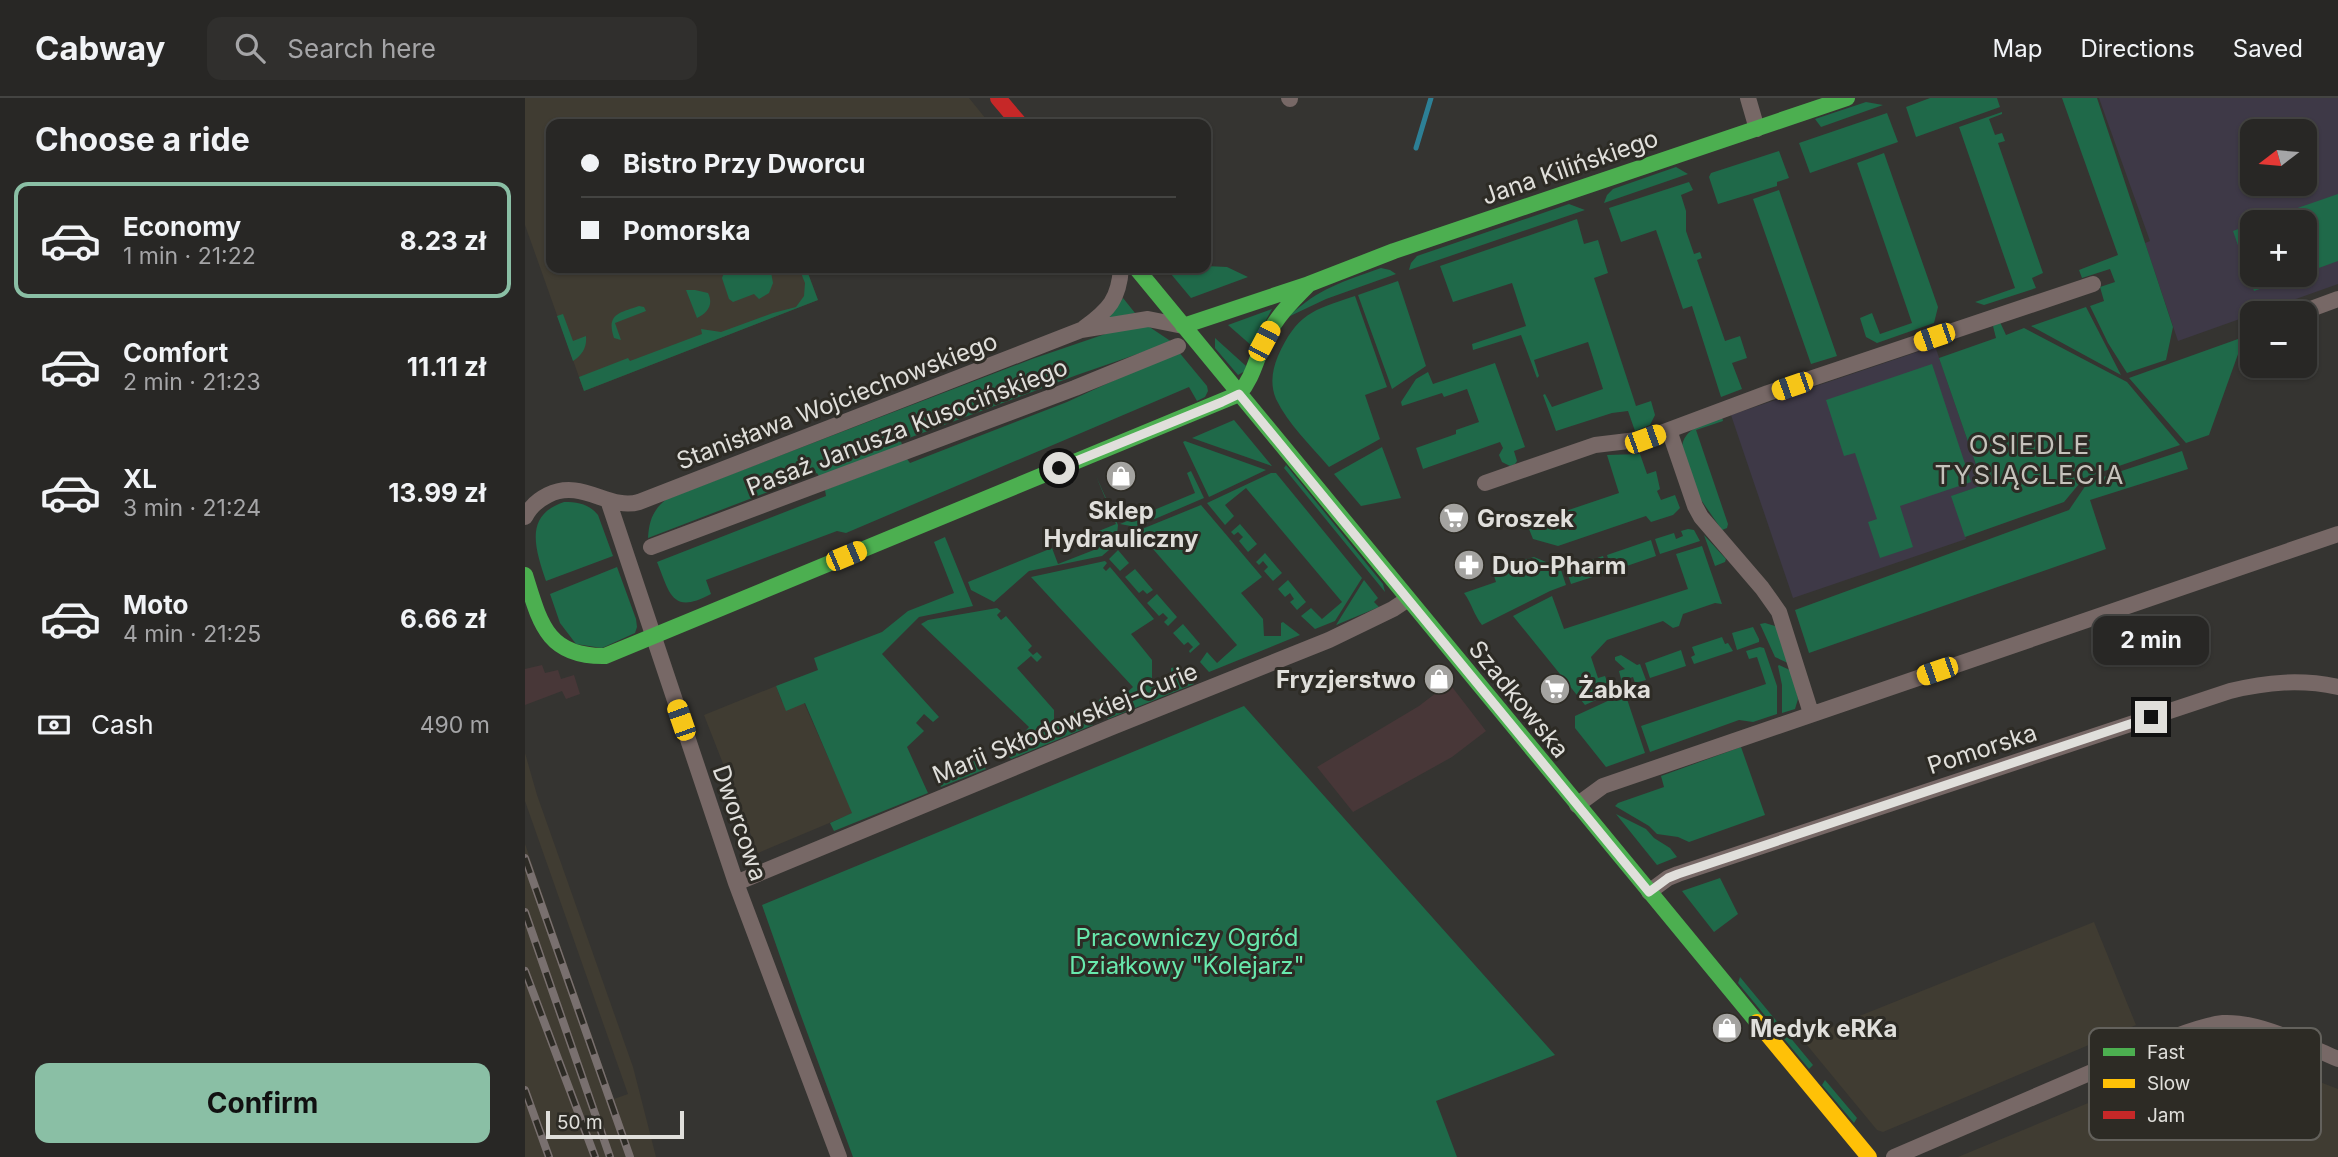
<!DOCTYPE html>
<meta charset="utf-8">
<style>
body{margin:0;font-family:Inter,sans-serif;background:#302f2d;color:#f1f3f6;height:100vh;display:flex;flex-direction:column;font-size:26px;white-space:nowrap}
*{box-sizing:border-box;margin:0}
p{font-size:23px;color:#a5a5a7}
.icon{flex:none;width:38px;height:38px;fill:none;stroke:currentColor;stroke-width:2;stroke-linecap:round;stroke-linejoin:round}
.map{position:relative;flex:1;overflow:hidden}
.sheet{display:flex;flex-direction:column;background:#282725;width:525px}
.sheet>*{flex:none}
.banner{position:absolute;left:21px;top:21px;width:665px;height:154px;border-radius:14px;box-shadow:0 2px 5px #0004,0 0 0 2px #444442;display:grid;align-content:center;height:154px;padding:0 35px;background:#282725}
.needle{width:46px;rotate:254deg}
.buttons{position:absolute;left:1715px;top:21px;display:grid;gap:14px}
.buttons a{display:grid;place-items:center;width:77px;height:77px;border-radius:14px;background:#282725;box-shadow:0 2px 5px #0004,0 0 0 2px #444442;font-size:35px}
.scale{position:absolute;left:21px;bottom:18px;width:138px;box-sizing:border-box;padding-left:7px;border:4px solid #e0dfdb;border-top:0;font-size:19px;line-height:24px;white-space:nowrap;color:#e0dfdb;-webkit-text-stroke:5px #2d2b25;paint-order:stroke}
.end{position:absolute;width:32px;height:32px;margin:-16px;border:9px solid #e0dfdb;background:#111;box-shadow:0 0 0 4px #111}
.from{border-radius:50%}
.bubble{position:absolute;height:49px;border-radius:14px;background:#282725;box-shadow:0 2px 5px #0004,0 0 0 2px #444442;font-size:23px;font-weight:700;line-height:49px;text-align:center}
.car{position:absolute;width:21px;height:42px;margin:-21px -10px;border-radius:9px;box-shadow:0 0 5px 2px #0007;background:linear-gradient(#f5c518 24%,#345 0 40%,#f5c518 0 76%,#345 0 86%,#f5c518 0)}
.banner b{display:flex;align-items:center;gap:24px;height:66px;font-size:26px}
.banner b+b{border-top:2px solid #444442}
.banner i{width:18px;height:18px;background:#f1f3f6}
ul{padding:0;list-style:none}
li{display:flex;align-items:center;gap:21px;height:116px;margin:0 14px 10px;padding:0 21px;border:4px solid transparent;border-radius:14px}
li div{flex:1}
li b{display:block;font-size:26px}
li em{font-style:normal;font-weight:700}
li.on{border-color:#8abfa5}
li>.icon{width:63px;height:63px;stroke-width:1.5}
h2{padding:0 35px;font-size:32px;line-height:84px}
.pay{display:flex;align-items:center;gap:18px;height:77px;padding:0 35px;font-size:26px}
.pay p{margin-inline-start:auto}
.cta{display:flex;gap:14px;margin-top:auto;padding:14px 35px}
.cta a{flex:1;height:80px;border-radius:14px;background:#8abfa5;color:#111;font-size:28px;font-weight:700;line-height:80px;text-align:center}
header{display:flex;align-items:center;gap:42px;box-sizing:border-box;height:98px;padding:0 35px;background:#282725;border-bottom:2px solid #444442}
header strong{font-size:33px}
nav{display:flex;gap:38px;margin-inline-start:auto;font-size:24px}
.search{width:490px;height:63px;background:#302f2d;display:flex;align-items:center;gap:18px;box-sizing:border-box;padding:0 24px;border-radius:14px;color:#a5a5a7;font-size:26px}
main{display:flex;flex:1;min-height:0}
.map>svg:first-child{display:block}
</style>
<header>
<strong>Cabway</strong>
<div class="search"><svg class="icon" aria-label="search" viewBox="0 0 24 24"><circle cx="10" cy="10" r="6"/><path d="M15 15l6 6"/></svg>Search here</div>
<nav><a>Map</a><a>Directions</a><a>Saved</a></nav>
</header>
<main>
<section class="sheet">
<h2>Choose a ride</h2>
<ul>
<li class="on"><svg class="icon" aria-label="car" viewBox="0 0 24 24"><path d="M5 17H2v-5l4-1 3-4h7l3 4 3 1v5h-3M9 17h6M6 11h13"/><circle cx="7" cy="17" r="2"/><circle cx="17" cy="17" r="2"/></svg><div><b>Economy</b><p>1 min · 21:22</p></div><em>8.23 zł</em></li>
<li><svg class="icon" aria-label="car" viewBox="0 0 24 24"><path d="M5 17H2v-5l4-1 3-4h7l3 4 3 1v5h-3M9 17h6M6 11h13"/><circle cx="7" cy="17" r="2"/><circle cx="17" cy="17" r="2"/></svg><div><b>Comfort</b><p>2 min · 21:23</p></div><em>11.11 zł</em></li>
<li><svg class="icon" aria-label="car" viewBox="0 0 24 24"><path d="M5 17H2v-5l4-1 3-4h7l3 4 3 1v5h-3M9 17h6M6 11h13"/><circle cx="7" cy="17" r="2"/><circle cx="17" cy="17" r="2"/></svg><div><b>XL</b><p>3 min · 21:24</p></div><em>13.99 zł</em></li>
<li><svg class="icon" aria-label="car" viewBox="0 0 24 24"><path d="M5 17H2v-5l4-1 3-4h7l3 4 3 1v5h-3M9 17h6M6 11h13"/><circle cx="7" cy="17" r="2"/><circle cx="17" cy="17" r="2"/></svg><div><b>Moto</b><p>4 min · 21:25</p></div><em>6.66 zł</em></li>
</ul>
<div class="pay"><svg class="icon" aria-label="cash" viewBox="0 0 24 24"><path d="M3 7h18v10H3z"/><circle cx="12" cy="12" r="2"/></svg>Cash<p>490 m</p></div>
<div class="cta"><a>Confirm</a></div>
</section>
<div class="map">
<svg width="1813" height="1059" viewBox="0 0 1813 1059">
<rect width="100%" height="100%" fill="#353431"/>
<path fill="#483738" d="M17,567l3,8 13,-3 3,9 13,-4 6,19 -14,5 -4,-8 -37,14v-36z
M924,585l37,48 -34,26 -99,55 -36,-45 102,-61z"/>
<path fill="#403c32" d="M0,0h444l21,26h-439v144h255l12,32 -234,91 -59,-166z
M251,588l6,16 22,1 49,110 -95,40 -54,-138z
M0,655l12,42 96,272 23,90h-131v-313l89,255 14,-5 -103,-293z
M1569,824l42,103 -253,107 -6,-2 -75,-91z
M1712,952l101,39v68h-380l256,-106z"/>
<path fill="#3e3947" fill-rule="evenodd" d="M1574,0h239v186l-160,57 -33,-98 5,-2zM1727,33h53v53h-53zM1727,124h53v53h-53z
M1410,248l48,139 -31,11 14,43 -173,59 -62,-183z"/>
<path fill="#1f6949" d="M1405,0h67l3,9 -84,30 -10,-30z
M1537,0h35l76,229 -7,33 -39,13 -19,-30 -18,-37 14,-5 -4,-14 15,-5 -5,-13 -28,9 -3,-8 39,-15z
M1341,4l17,3 -62,22 -6,-8z
M1477,14v2l-13,5 6,16 7,-2 3,8 -7,2 45,130 -11,5 4,10 -52,17 -9,-3 40,-14 -56,-161z
M1362,15l11,29 -88,31 -11,-30z
M1254,53l10,27 -12,4v4l-59,18 -9,-27 2,-4z
M1359,55l54,154 -4,16 -57,20 -11,-6 -6,-19 12,-5 8,21 32,-11 -55,-160z
M1151,69l12,7 -84,29 3,-8 6,-6z
M1164,84l4,8 -12,5 5,16v20l8,23 6,-2 2,6 -5,2 28,81 15,-5 7,22 -15,5 10,26 -21,8 -29,-91 -9,3 -27,-79 -35,12 -12,-34z
M1254,92l58,166 -26,8 -58,-165z
M1813,96v67l-33,12v-51h-48z
M1044,106l16,6 -176,60 2,-7 6,-7z
M1052,121l7,25 14,-4 10,33 -14,5 42,128 15,-5 4,14 -5,10 -15,6 -7,-20 -16,2 -56,18 -13,-36 2,-1 7,13 51,-18 -15,-47 -54,18 5,16 -2,2 -16,-43 -48,15 -1,-6 54,-18 -14,-43 -59,19 -13,-36z
M1727,126v51h48l-46,16 -21,-60z
M681,168l21,1 21,10 -57,21 -25,-30h40z
M207,170h34l5,4 2,11 -4,10 -10,6 -5,-5 -21,8 -4,-3 -7,-21 3,-8z
M274,170h7l12,32 -234,91 -5,-14 49,-19 2,3 72,-27 -1,-5 20,3 52,-19 23,-6 8,-11 1,-13z
M856,170l9,2 6,4 -70,25 -38,18c31,-29 54,-35 93,-49z
M873,183l28,85 -34,23 -34,-94z
M161,192h9l13,3c6,12 -1,20 -11,25z
M830,198l32,91 -22,8 15,44 -51,28c-18,-21 -41,-43 -53,-68 -6,-14 -4,-29 2,-43 19,-42 34,-46 77,-60z
M598,200l12,15 -28,6z
M114,208l5,1 2,4 -31,12 6,17 -7,-2c-8,-24 5,-25 25,-32z
M1561,209l35,68 -90,-49z
M747,211l-20,37 -24,-21z
M38,216l10,27 13,-5c1,12 -4,19 -13,25l-16,-45z
M1475,224l6,13 18,-7 103,54 53,63 -96,33 -20,24 -99,35 -14,-41 32,-11 -44,-127 57,-20 -3,-12z
M623,228l24,16 -95,33 -176,66 2,8 -82,31 -4,-7 -169,65c1,-17 5,-29 19,-39l365,-140 82,-28z
M1727,236v12l-10,-3 -33,92 -23,8 -57,-65z
M690,240l31,28 -1,5 -7,4 -23,-27z
M653,253l29,35 1,5 -3,6 -8,4 -8,-14 -343,146 -9,-2 -131,49 5,14c-39,21 -41,0 -54,-32l169,-66 -1,-6 82,-31 3,4 157,-61z
M970,265l30,84 -11,4 3,10 -2,3 -5,2 -8,-4 -3,-7 4,-7 -3,-6 -77,27 -7,-21 40,-14v-4l23,-8 -12,-33 -23,8 -2,-4 -40,13 -1,-4 15,-23 12,-7 5,12z
M1407,266l39,118 -71,24 13,41 -33,11 -12,-36 9,-3 -22,-66 -11,3 -18,-56z
M1197,319l1,4 -27,9 32,94 -1,4 -5,2 -23,-33 -17,-49c1,-20 23,-24 40,-31z
M709,322l38,46 -80,-28z
M660,343l81,29 -57,27 -26,-55z
M857,349l19,51 -40,8 -27,-32z
M1657,353l6,18 -98,31 16,49 -297,104 -14,-43 274,-100 19,-28z
M1115,356l7,20 9,-3 4,18 -3,2 4,9 14,-5 5,13 -7,7 -22,7 -5,-6 -88,30 -25,-7 -6,-15 92,-31 -12,-38z
M761,367l97,119 2,8 -101,-124z
M666,373l13,27 -68,29 -16,-3 75,-31 -8,-20z
M746,375h5l86,105 -27,43 -20,8 -14,-13 10,-8 11,11 20,-17 -96,-114 -21,17 9,11 -9,9 -18,-22z
M571,378l22,49 -2,19 -14,12 -73,15 -35,31 -23,-12 -3,-8 84,-34 6,16 41,-16 -5,-15 22,-9z
M39,404c14,0 25,2 34,13l15,41 -67,25c-12,-35 -21,-66 18,-79z
M676,407l61,72 -21,16 22,26 1,17h17v-13l2,-1 17,13 -91,37 -9,-10 7,-10 10,11 20,-18 -98,-112 3,-4z
M715,426l17,20 -9,8 -9,-11 4,-4 -5,-5 -4,3 -3,-3z
M1163,431l6,1 6,11 -40,13 -5,-15 19,-6 2,6 7,-3 -2,-5z
M1179,437l22,24 -1,3 -10,4z
M420,439l28,69 -54,11 -37,37 57,63 -6,5 -9,-8 -8,9 8,8 -17,16 21,46 -94,38 -4,-8 22,-10 -47,-110 -19,8 -10,-25 42,-16 -4,-12 68,-26 26,-21 46,-18 -20,-51z
M1126,442l5,16 -44,15 -5,-16z
M1177,448l20,58 -7,-1 -32,11 -4,12 -6,2 -10,-7 -56,19 -16,17 7,21 7,-2 4,11 13,-4 -3,-12 6,-2 -10,-9v-3l6,-2 16,10 3,-1 6,16 -11,3 -2,-6 -6,2 2,6 -44,20 -72,-89 39,-20 12,33 124,-40 -12,-35z
M593,452l11,13 -9,8 -11,-12z
M740,455l17,20 -9,8 -9,-10 4,-4 -5,-6 -4,4 -3,-3z
M1078,458l5,16 -37,12 -5,-15z
M1009,459l12,5 4,12 11,-4 5,15 -16,6 -68,34c-8,-10 -10,-21 -18,-32l32,-11 -4,-12z
M580,463l2,2 -4,5 3,3 4,-4 44,52 -23,15 21,26v22h19v-14l6,-1 7,4 -4,2 2,5 5,-3 7,9 -86,35 -10,-11 1,-8 5,-5 9,10 20,-18 -102,-110z
M92,469l19,52 1,8 -2,6 -33,15 -26,-4 -16,-21 -10,-29z
M610,471l18,21 -6,4 -4,-4 -4,3 -14,-16z
M763,482l18,22 -9,8 -7,-8 4,-3 -4,-6 -5,4 -7,-8z
M839,482l14,18 -4,4 5,5 -43,18z
M632,496l20,23 -9,9 -4,-4 4,-4 -5,-5 -4,3 -12,-13z
M472,510l4,3 -4,4 4,5 5,-4 26,30 -4,4 5,5 4,-3 5,5 -5,5 -6,-6 -14,12 37,42v14h20v-13l5,-1 3,3 -4,2 3,4 4,-2 8,8 -82,34 -12,-14 3,-6 9,8 18,-20 -108,-103 7,-4z
M1240,525l10,3 3,3 12,35 -15,-7 -15,-33z
M658,526l17,20 -10,9 -1,-2 4,-4 -5,-5 -4,3 -11,-12z
M1228,529l6,12v3l-22,8 -5,-17z
M1197,539l3,7 3,-1 5,8 -39,13 -3,-7 4,-2 -3,-8z
M1235,549l4,1 13,38v28l-24,8 -14,-2 -89,32 -9,-26 125,-42 -9,-27 -8,2 -3,-8z
M1156,552l5,16 -36,12 -5,-15z
M1254,567l13,6 6,28 -3,10 -13,4v-28l-4,-19z
M1100,595l20,60 -39,14 -31,-39v-12z
M719,608l311,349 -119,46 21,56h-604l-53,-144 -38,-108z
M1216,649l24,68 -76,27 -11,-5 -21,-3 -8,-8 -34,-20 3,-3 46,-16 -3,-11z
M454,661l7,10 -45,18 -3,-6 3,-6z
M1091,716l30,15 8,9 16,10 7,9 -20,8z
M1195,780l18,36 -24,18 -32,-41z
M1215,879l73,88 -4,4 -71,-86z
M1300,982l32,38 -3,5 -32,-38z"/>
<g fill="none" stroke-linecap="round" stroke-linejoin="round">
<path stroke="#2d8096" stroke-width="5" d="M891,50l15,-50"/>
<path stroke="#776866" stroke-width="16" d="M764,0l1,1
M1223,0l9,31
M1775,215l38,-14
M559,230c25,-18 35,-29 37,-60
M1144,332l26,76 6,11 61,71 17,24 32,101
M960,385l110,-38 50,-6 123,-46 325,-109
M83,402l128,383 103,274
M0,419c5,-10 13,-17 23,-22 34,-17 61,16 91,7l442,-172 67,-11 35,7
M126,449l424,-159 103,-42
M1052,707l26,-19 735,-252
M211,785l376,-156 217,-87 64,-31 15,-10
M1124,794l19,-14 10,-4 552,-183c37,-9 71,-12 108,-4
M1369,1059l277,-119c16,-6 34,-13 52,-15 36,-2 82,22 115,36"/>
<path stroke="#4caf50" stroke-width="16" d="M611,170l621,754
M658,228l126,-42 85,-33 453,-153
M0,477c15,48 22,82 80,81l634,-262c14,-16 17,-35 26,-54 10,-22 27,-39 44,-56"/>
<path stroke="#ffc107" stroke-width="16" d="M1232,924l112,135"/>
<path stroke="#c62828" stroke-width="16" d="M473,0l22,26"/>
<g stroke="#79706f" stroke-width="8">
<path id="rail" d="M0,760l105,299
M0,814l85,245
M0,873l70,186
M0,992l24,67"/>
</g>
<use href="#rail" stroke="#2d2b25" stroke-width="5" stroke-dasharray="16" stroke-linecap="butt"/>
</g>
<g fill="none" stroke-linecap="round" stroke-linejoin="round">
<path stroke="#e0dfdb" stroke-width="9" d="M534,370l163,-66 17,-8 410,498 19,-14 10,-4 473,-157"/>
</g>
<defs>
<g id="shop-disc" transform="scale(1.575)"><circle r="9.5" fill="#a4a3a0" stroke="#2d2b25"/><path d="M-5-2.5h2.3a2.7 3.5 0 0 1 5.4 0H5L5.5 6h-11ZM-1.5-2.5h3a1.5 2.3 0 0 0-3 0Z" fill="#fff"/></g>
<g id="supermarket-disc" transform="scale(1.575)"><circle r="9.5" fill="#a4a3a0" stroke="#2d2b25"/><path d="M-6-5.5h2.5l.6 2H6L4.5 2H-2.5L-4.4-4H-6ZM-1.5 3.2a1.3 1.3 0 1 0 .1 0ZM3 3.2a1.3 1.3 0 1 0 .1 0Z" fill="#fff"/></g>
<g id="pharmacy-disc" transform="scale(1.575)"><circle r="9.5" fill="#a4a3a0" stroke="#2d2b25"/><path d="M-2-6h4v4h4v4h-4v4h-4v-4h-4v-4h4Z" fill="#fff"/></g>
</defs>
<g fill-rule="evenodd">
<use href="#shop-disc" x="596" y="378"/>
<use href="#supermarket-disc" x="929" y="420"/>
<use href="#pharmacy-disc" x="944" y="467"/>
<use href="#shop-disc" x="914" y="581"/>
<use href="#supermarket-disc" x="1030" y="591"/>
<use href="#shop-disc" x="1202" y="930"/>
</g>
<g text-anchor="middle" dominant-baseline="central" stroke-width="6" stroke-linejoin="round" paint-order="stroke">
<g font-size="24" fill="#e0dfdb" stroke="#2d2b25">
<text transform="translate(1045 69) rotate(-19)">Jana Kilińskiego</text>
<text transform="translate(312 303) rotate(-21)">Stanisława Wojciechowskiego</text>
<text transform="translate(382 329) rotate(-21)">Pasaż Janusza Kusocińskiego</text>
<text transform="translate(994 601) rotate(51)">Szadkowska</text>
<text transform="translate(540 625) rotate(-22)">Marii Skłodowskiej-Curie</text>
<text transform="translate(1457 651) rotate(-18)">Pomorska</text>
<text transform="translate(215 725) rotate(71)">Dworcowa</text>
</g>
<g font-size="24" font-weight="bold" fill="#e0dfdb" stroke="#2d2b25" text-anchor="start">
<text x="596" y="412" text-anchor="middle">Sklep<tspan x="596" dy="28">Hydrauliczny</tspan></text>
<text x="952" y="420">Groszek</text>
<text x="967" y="467">Duo-Pharm</text>
<text x="891" y="581" text-anchor="end">Fryzjerstwo</text>
<text x="1053" y="591">Żabka</text>
<text x="1225" y="930">Medyk eRKa</text>
</g>
<g font-size="24" fill="#68e9ad" stroke="#2d2b25">
<text x="662" y="839">Pracowniczy Ogród<tspan x="662" dy="28">Działkowy "Kolejarz"</tspan></text>
</g>
<g font-size="26" letter-spacing="2" fill="#c5c2bb" stroke="#2d2b25">
<text x="1505" y="346">OSIEDLE<tspan x="1505" dy="30">TYSIĄCLECIA</tspan></text>
</g>
</g>
<rect x="1564" y="930" width="232" height="112" rx="10" fill="#2d2b25" stroke="#63615c" stroke-width="2"/>
<rect x="1578" y="950" width="32" height="8" fill="#4caf50"/>
<rect x="1578" y="981" width="32" height="9" fill="#ffc107"/>
<rect x="1578" y="1013" width="32" height="8" fill="#c62828"/>
<g font-size="19" fill="#e0dfdb">
<text x="1622" y="961">Fast</text>
<text x="1622" y="992">Slow</text>
<text x="1622" y="1024">Jam</text>
</g>
</svg>
<div class="buttons">
<a><svg class="needle" viewBox="-14 -14 28 28"><path d="M0-13l5 13h-10z" fill="#e53935"/><path d="M0 13l5-13h-10z" fill="#a5a5a7"/></svg></a>
<a>+</a>
<a>−</a>
</div>
<div class="scale">50 m</div>
<i class="end from" style="left:534px;top:370px"></i>
<i class="end" style="left:1626px;top:619px"></i>
<div class="bubble" style="left:1568px;top:518px;width:116px">2 min</div>
<i class="car" style="left:1409px;top:239px;rotate:251deg"></i>
<i class="car" style="left:739px;top:243px;rotate:28deg"></i>
<i class="car" style="left:1267px;top:288px;rotate:251deg"></i>
<i class="car" style="left:1120px;top:341px;rotate:70deg"></i>
<i class="car" style="left:321px;top:458px;rotate:67deg"></i>
<i class="car" style="left:1412px;top:573px;rotate:251deg"></i>
<i class="car" style="left:156px;top:622px;rotate:341deg"></i>
<div class="banner">
<b><i class="from"></i>Bistro Przy Dworcu</b>
<b><i></i>Pomorska</b>
</div>
</div>
</main>
